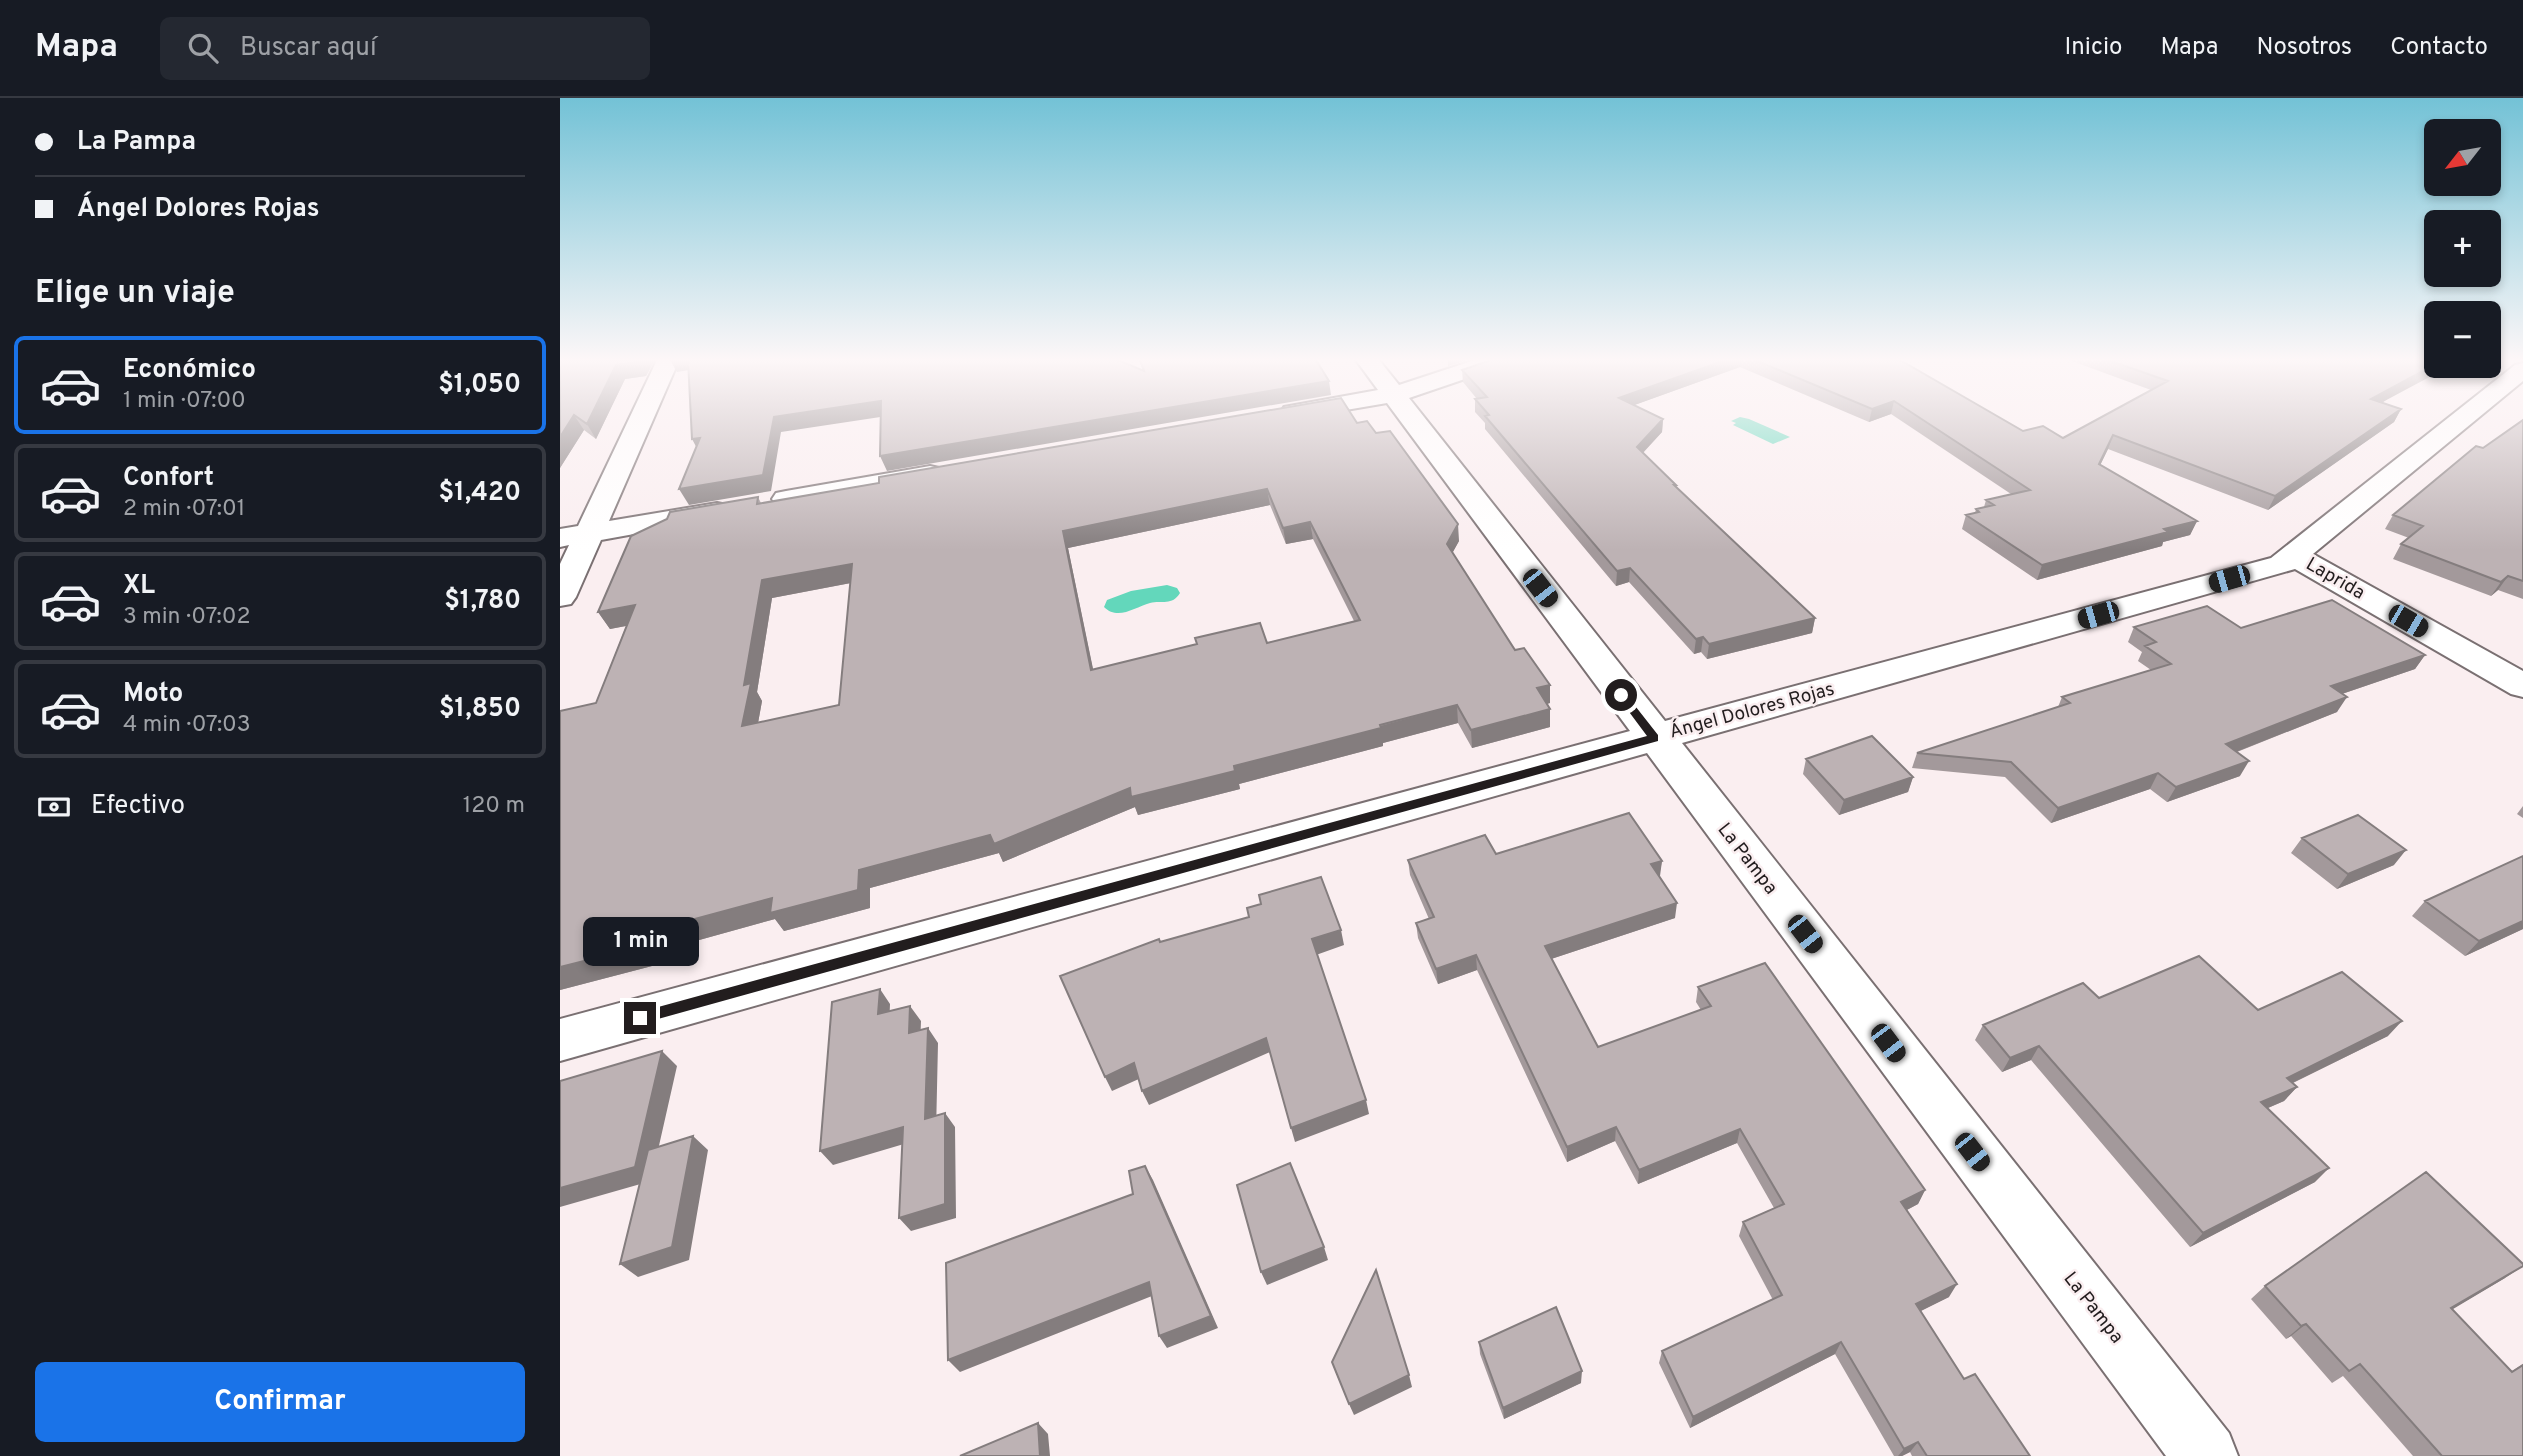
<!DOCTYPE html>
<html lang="es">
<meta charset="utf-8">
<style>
body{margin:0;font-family:Overpass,sans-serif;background:#242831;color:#f1f3f6;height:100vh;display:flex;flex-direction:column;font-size:26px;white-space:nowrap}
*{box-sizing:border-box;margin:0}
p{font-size:23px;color:#9ea1a6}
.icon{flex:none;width:38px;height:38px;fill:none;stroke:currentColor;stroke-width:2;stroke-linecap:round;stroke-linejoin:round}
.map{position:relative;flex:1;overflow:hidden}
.panel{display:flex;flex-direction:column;background:#171b24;width:560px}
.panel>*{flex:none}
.hud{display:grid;align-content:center;height:154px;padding:0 35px;background:#171b24}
.needle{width:46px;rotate:239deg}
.controls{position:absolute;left:1864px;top:21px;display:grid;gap:14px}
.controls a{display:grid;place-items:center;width:77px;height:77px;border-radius:10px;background:#171b24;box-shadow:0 4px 10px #0003;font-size:35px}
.end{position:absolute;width:32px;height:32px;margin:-16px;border:9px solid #221d1e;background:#fff;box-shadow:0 0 0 4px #fff}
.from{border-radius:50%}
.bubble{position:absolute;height:49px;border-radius:10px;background:#171b24;box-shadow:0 4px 10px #0003;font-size:23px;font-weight:700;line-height:49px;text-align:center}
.car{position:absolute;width:21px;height:42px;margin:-21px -10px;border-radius:9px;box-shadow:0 0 5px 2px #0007;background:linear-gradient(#222 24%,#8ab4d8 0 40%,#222 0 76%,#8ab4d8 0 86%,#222 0)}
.hud b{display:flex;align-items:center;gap:24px;height:66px;font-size:26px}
.hud b+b{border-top:2px solid #363941}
.hud i{width:18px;height:18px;background:#f1f3f6}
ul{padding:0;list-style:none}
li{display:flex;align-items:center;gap:21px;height:98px;margin:0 14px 10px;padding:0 21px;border:4px solid #363941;border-radius:10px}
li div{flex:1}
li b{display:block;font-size:26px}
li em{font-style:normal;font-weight:700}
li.active{border-color:#1a73e8}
li>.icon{width:63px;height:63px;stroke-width:1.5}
h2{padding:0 35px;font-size:32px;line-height:84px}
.pay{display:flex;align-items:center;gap:18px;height:77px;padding:0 35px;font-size:26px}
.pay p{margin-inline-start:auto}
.action{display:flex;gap:14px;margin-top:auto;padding:14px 35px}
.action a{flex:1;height:80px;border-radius:10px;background:#1a73e8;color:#fff;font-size:28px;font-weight:700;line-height:80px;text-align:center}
header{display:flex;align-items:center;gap:42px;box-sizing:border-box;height:98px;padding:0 35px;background:#171b24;border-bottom:2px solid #363941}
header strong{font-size:33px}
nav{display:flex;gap:38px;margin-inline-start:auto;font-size:24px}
.search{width:490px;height:63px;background:#242831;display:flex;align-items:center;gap:18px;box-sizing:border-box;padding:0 24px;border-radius:10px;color:#9ea1a6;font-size:26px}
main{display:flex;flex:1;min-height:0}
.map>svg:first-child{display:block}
</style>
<header>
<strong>Mapa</strong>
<div class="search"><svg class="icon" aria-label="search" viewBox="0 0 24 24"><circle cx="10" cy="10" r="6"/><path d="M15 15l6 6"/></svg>Buscar aquí</div>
<nav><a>Inicio</a><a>Mapa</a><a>Nosotros</a><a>Contacto</a></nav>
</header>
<main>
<section class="panel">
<div class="hud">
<b><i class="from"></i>La Pampa</b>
<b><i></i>Ángel Dolores Rojas</b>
</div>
<h2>Elige un viaje</h2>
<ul>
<li class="active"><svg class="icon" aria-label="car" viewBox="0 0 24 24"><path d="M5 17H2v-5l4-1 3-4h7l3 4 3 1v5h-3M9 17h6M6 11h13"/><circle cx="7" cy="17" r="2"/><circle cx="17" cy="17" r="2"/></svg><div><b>Económico</b><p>1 min · 07:00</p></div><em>$1,050</em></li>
<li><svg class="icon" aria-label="car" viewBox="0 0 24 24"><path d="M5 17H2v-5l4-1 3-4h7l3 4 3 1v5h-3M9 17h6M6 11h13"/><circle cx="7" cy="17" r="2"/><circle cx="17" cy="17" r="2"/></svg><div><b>Confort</b><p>2 min · 07:01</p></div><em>$1,420</em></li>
<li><svg class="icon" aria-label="car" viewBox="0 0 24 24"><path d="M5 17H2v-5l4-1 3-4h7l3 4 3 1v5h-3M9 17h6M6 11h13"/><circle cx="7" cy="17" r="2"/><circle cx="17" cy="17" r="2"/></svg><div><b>XL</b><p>3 min · 07:02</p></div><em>$1,780</em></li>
<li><svg class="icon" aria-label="car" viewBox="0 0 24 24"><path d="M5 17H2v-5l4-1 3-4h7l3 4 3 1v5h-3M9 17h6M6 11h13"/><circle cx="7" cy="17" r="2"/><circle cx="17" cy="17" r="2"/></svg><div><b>Moto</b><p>4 min · 07:03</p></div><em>$1,850</em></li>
</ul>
<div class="pay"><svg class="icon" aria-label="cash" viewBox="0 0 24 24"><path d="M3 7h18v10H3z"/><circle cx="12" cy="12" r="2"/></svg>Efectivo<p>120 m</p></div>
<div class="action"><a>Confirmar</a></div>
</section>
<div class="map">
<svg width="1963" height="1358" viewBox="0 0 1963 1358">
<rect width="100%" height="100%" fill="#faeef0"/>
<path fill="#63d7bb" d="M1180,319l9,2 41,18 -17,7 -40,-19 3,-2 -5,-2z
M607,487l10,3 3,5c-8,13 -18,7 -30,10 -15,4 -32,18 -46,4l3,-7 24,-9z"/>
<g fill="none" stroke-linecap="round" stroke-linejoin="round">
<g stroke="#7a7072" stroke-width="4">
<path id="street" d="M97,262h22l-70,161 108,-18 10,2 4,6 -4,6 -10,2 -116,21 -25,57 -5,7 -11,2v-42l9,-19 -9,2v-18l18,-3z
M796,262h23l20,25 76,-25h34l-3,5 -97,33 256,323 606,-163 244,-193 8,-2v18l-210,173 210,117v26l-12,-3 -216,-125 -613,174 547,690 9,23h-72l-519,-703 -1087,308v-42l1070,-288 -243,-328 -94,16 -9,-2 -3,-5 3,-5 94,-17z
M370,368l9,2 4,6 -4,6 -153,27 -10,-2 -4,-6 4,-6 10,-2z"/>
</g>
<use href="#street" fill="#fff" fill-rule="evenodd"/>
</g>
<path fill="#a3999b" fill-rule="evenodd" d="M0,262h95l-9,16 -21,3 -29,60 -12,-9 -24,38z
M931,262h409l123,71 40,7 88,-48 -82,-30h367l-54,43 19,6 -7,13 -126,88 -160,-61 -8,16 97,56 -7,14 -27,7 -1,4 -125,34 -75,-51 4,-14 9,-2 1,-4 8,-2 2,-7 25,-6 -120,-80 -22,8 -129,-55 -106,38 29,14 -1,13 -19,21 33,34 139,131 -3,15 -105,26 -6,-7 -7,2 -65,-72 -13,4 -131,-157v-6l-10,-11v-13h2l-14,-17 -1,-12z
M1963,322v179l-25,-9 -7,6 -98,-37 8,-15 8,-6 -24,-9 8,-14z
M797,325l102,118 -7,12 98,150 -3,1 3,5v18l-78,21 -14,-25 -75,20v3l-144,38 1,5 -102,26 -3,-8 -132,55 -4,-9 -129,35v20l-86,23 -9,-12 -119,33 -4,14 -92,24v-279l36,-8 30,-77 -16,3 -12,-17 160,-115 3,6zM710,407l16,39 27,-5 41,82 -87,22 -174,27 -25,-122zM291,485l-12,122 -81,18 4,-22 -5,-9 15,-94z
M1574,529l107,1 184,27 -10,14 -73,25 -5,18 -100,40 3,24 -73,26 -17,-13 -99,34 -46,-46 -93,-9 5,-15 141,-46 4,-10 89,-27 -13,-9 4,-9 -14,-10z
M1246,661l107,18 -5,15 -69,23 -36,-41z
M1963,708v12l-6,-4z
M1742,740l92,27 -57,24 -46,-36z
M936,756l166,7 -3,15 16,42 -124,41 47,88 103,-37 -5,-8 2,-15 227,203 -7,14 -11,6 42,87 -29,14 44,68 66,77h-118l-2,-4 -8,4h-8l-59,-102 -145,74 -31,-65 3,-12 111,-51 -34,-64 4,-14 31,-14 -37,-65 -99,41 -23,-43 -48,21 -90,-192 -39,14 -20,-46 -2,-15 13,-4 -19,-44 -2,-15z
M1865,803l98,28 -58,27 -53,-40z
M1539,900l159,12 130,26 -95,47 4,4 -13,14 -16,7 47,74 -125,65 -159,-187 -29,12 -27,-32 8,-15z
M1945,1180l-53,31 60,62 11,-7v92h-110l-70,-80 -11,7 -41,-47 -5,3 -35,-40 14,-13z
M919,1244l102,41 -77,36 -24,-65z"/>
<path fill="#847d7e" d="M80,262h15l-9,16 -21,3 -29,60 -9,-15 29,-59z
M110,262h20l5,9 -18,3z
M888,262h19l-19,6z
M1166,262h15l-1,7 -122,44 1,-13z
M1876,266v2h14l-86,46 7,-13z
M769,283l2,14 -444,76 -7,-15z
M321,303l6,15 -106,16 -10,59 -82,14 -10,-16 95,-72z
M1334,303l-3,13 -22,8 3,-13z
M1841,311l-7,13 -126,88 7,-14z
M14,317l10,15 -24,38v-31z
M1103,321l-1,13 -26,28 1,-13z
M1553,337l-5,14 -14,29 5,-14z
M140,340v16l-8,-15z
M707,391l3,16 -202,43 29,140 -6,-18 -28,-139z
M1637,423l-7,14 -27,7 -1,4 -125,34 5,-15 122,-36z
M750,424l3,17 -27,5 -3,-16z
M898,426l1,17 -11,20 -1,-17z
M292,466l9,17 -89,17 -15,94 5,9 -8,44 -12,-19 2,-41 18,-105z
M1070,470l-1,14 -13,4 1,-15z
M1948,478l-10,14 -7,6 10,-14z
M75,507l11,17 -36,7 -12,-17z
M1255,520l-3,15 -105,26 2,-15z
M1143,539l-2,15 -7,2 2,-15z
M1865,557l-10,14 -94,32 10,-15z
M990,587v18l-13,3v-18z
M1787,599l-10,15 -119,47 8,-15z
M897,607l1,18 -75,20v3l-144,38 1,5 -102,26 -3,-8 -132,55 -4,-9 -129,35v20l-86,23 -9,-12 -119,33 -4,14 -92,24v-23l79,-33 220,-64 271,-82 104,-22z
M990,611v18l-78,21 -1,-18z
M1689,663l-9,15 -73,26 9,-15z
M1598,675l-8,16 -99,34 7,-15z
M1353,679l-5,15 -69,23 5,-15z
M1846,752l-12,15 -57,24 11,-15z
M1102,763l-2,15 -11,3 2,-15z
M1117,805l-2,15 -130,43v-15z
M1963,823v8l-58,27 14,-15z
M781,832l3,15 -28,10 -4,-16z
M916,857l1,15 -39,14 -2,-15z
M320,891l10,15 -1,25 -11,-15z
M350,908l11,15 -1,27 -11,-15z
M1842,923l-14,15 -114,56 13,-14z
M368,930l10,15 -2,90 -11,-14z
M706,940l4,14 -121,53 -7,-14z
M1479,948l-8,14 -29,12 8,-14z
M102,953l15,15 -26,115 -91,26v-19z
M574,965l7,15 -29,13 -7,-14z
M1737,989l-13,14 -35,15 12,-14z
M806,1002l3,14 -74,28 -4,-14z
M385,1015l10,14 1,91 -45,13 -12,-13z
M343,1029l11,14 -81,24 -13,-14z
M1056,1029l-1,14 -48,21v-15z
M1180,1031l-3,14 -99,41 1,-14z
M133,1038l15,14 -19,110 -51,17 -18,-13z
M585,1068l8,14 65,148 -51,20 -8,-12z
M1769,1070l-14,14 -125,65 13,-14z
M1365,1092l-7,14 -23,12 6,-14z
M764,1149l4,13 -61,25 -6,-13z
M1963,1168l-18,12 -72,43 18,-13z
M589,1184l8,12 -197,78 -12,-12z
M1397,1186l-8,13 -40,20 7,-13z
M1746,1226l-15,12 -5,3 15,-13z
M1281,1244l-6,12 -145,74 3,-11z
M1022,1273l-1,12 -77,36 -1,-11z
M849,1277l3,12 -58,28 -5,-11z
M478,1325l10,11 2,22h-10z
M1358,1344l-8,10 -8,4h-4l6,-7z"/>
<path fill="#bdb2b4" stroke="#847d7e" stroke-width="2" fill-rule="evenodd" d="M0,262h80l-2,2 -22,3 -29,59 -13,-9 -14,22z
M128,262h430l26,11 -4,-11h176l13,21 -449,75 1,-55 -107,16 -11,58 -84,14 21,-51 -8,1z
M931,262h235l-107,38 44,21 -26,28 39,38h-2l141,133 -106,26 -6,-7 -7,2 -66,-71 -13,3 -132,-155 4,-1 -14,-16 12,-2 -25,-27z
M1195,262h145l123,71 20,-5 20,12 105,-57 -60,-21h328v4l-65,35 30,10 -126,87 -162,-61 -14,29 98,57 -33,8 4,3 -126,33 -76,-50 13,-3 -3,-3 18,-4 -8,-5 44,-10 -136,-89 -22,8z
M781,300l16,25 10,-2 9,12 14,-2 68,93 -11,20 68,106 9,-2 26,37 -13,3 13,21 -79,21 -14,-25 -77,20 1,3 -147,38 1,5 -104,26 -1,-9 -136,56 -4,-9 -131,35 -1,20 -88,23 2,-15 -133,36 -3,14 -76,19v-256l36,-8 39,-98 -37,7 33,-76 36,-17 3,-7 88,-15 -1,7 122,-21v-6zM707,391l16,39 27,-6 50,98 -93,23 -7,-20 -65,15 2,6 -106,26 -28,-139zM292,466l-13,141 -97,21 9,-43 -7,2 18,-105z
M1963,322v161l-15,-5 -7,6 -100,-38 22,-18 -30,-11 83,-69 7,2z
M1772,502l93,55 -94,31 16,11 -121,47 23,17 -73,26 -18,-14 -100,35 -47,-46 -94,-9 153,-50 -8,-6 109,-33 -26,-18 11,-4 -22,-15 73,-21 34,22z
M1312,638l41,41 -69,23 -38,-41z
M1069,715l33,48 -11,3 26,39 -132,43 53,101 113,-41 -13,-19 67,-24 160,227 -24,12 56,82 -41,20 48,75 11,-5 55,82h-103l-9,-14 -14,7 -63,-107 -148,75 -31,-66 120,-56 -39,-73 41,-18 -44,-75 -101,41 -23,-43 -49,20 -91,-192 -40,14 -20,-46 18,-6 -26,-57 77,-25 11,19z
M1798,717l48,35 -58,24 -46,-36z
M1963,758v65l-44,20 -54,-40z
M761,779l20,53 -29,9 54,161 -75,28 -25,-90 -124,53 -8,-28 -29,14 -45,-101 99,-37 1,3 89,-25 -2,-9 14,-4 -2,-9z
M1639,858l59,54 84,-38 60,49 -115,57 10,9 -36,15 68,66 -126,65 -164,-187 -29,12 -27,-33 100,-42 16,15z
M320,891l-2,25 32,-8 -1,27 19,-5 -3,91 20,-6v91l-46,14 4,-91 -83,24 12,-149z
M102,953l-27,116 -75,21v-107z
M133,1038l-21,111 -52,17 28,-114z
M730,1065l34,84 -63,25 -24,-87z
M585,1068l66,150 -52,20 -10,-54 -201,78 -2,-97 187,-69 -4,-23z
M1866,1074l97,92v2l-72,42 61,64 11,-7v91h-81l-82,-92 -11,7 -43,-47 -5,2 -36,-40z
M816,1172l33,105 -60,29 -17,-42z
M996,1209l26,64 -79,37 -24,-66z
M478,1325l2,33h-80z"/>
<linearGradient id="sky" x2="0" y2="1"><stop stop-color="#73c2d6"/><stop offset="0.58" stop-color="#fdf7f8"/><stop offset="1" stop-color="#fdf7f8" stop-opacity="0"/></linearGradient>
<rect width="1963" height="452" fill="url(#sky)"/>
<path fill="#221d1e" d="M1058,595h7l33,42v6l-1018,283 -7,-6 7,-6 1007,-276 -29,-39z"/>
<g text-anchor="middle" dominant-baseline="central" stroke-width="5" stroke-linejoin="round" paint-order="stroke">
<g font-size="19" fill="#221d1e" stroke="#faeef0">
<text transform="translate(1775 481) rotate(30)">Laprida</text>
<text transform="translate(1192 613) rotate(-15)">Ángel Dolores Rojas</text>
<text transform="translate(1187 761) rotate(52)">La Pampa</text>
<text transform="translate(1533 1210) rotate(52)">La Pampa</text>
</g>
</g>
</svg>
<div class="controls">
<a><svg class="needle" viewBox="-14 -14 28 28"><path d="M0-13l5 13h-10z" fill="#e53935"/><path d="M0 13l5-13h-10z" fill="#9ea1a6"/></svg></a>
<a>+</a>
<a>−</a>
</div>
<i class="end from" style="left:1061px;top:597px"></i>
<i class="end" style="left:80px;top:920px"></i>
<div class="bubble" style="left:23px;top:819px;width:116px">1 min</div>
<i class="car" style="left:1669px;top:481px;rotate:254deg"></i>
<i class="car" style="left:980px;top:490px;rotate:142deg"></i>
<i class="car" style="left:1538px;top:517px;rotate:254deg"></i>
<i class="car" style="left:1848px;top:523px;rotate:120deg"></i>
<i class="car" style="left:1245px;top:836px;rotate:142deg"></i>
<i class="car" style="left:1328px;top:945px;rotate:143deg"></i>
<i class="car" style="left:1412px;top:1054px;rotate:142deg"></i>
</div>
</main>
